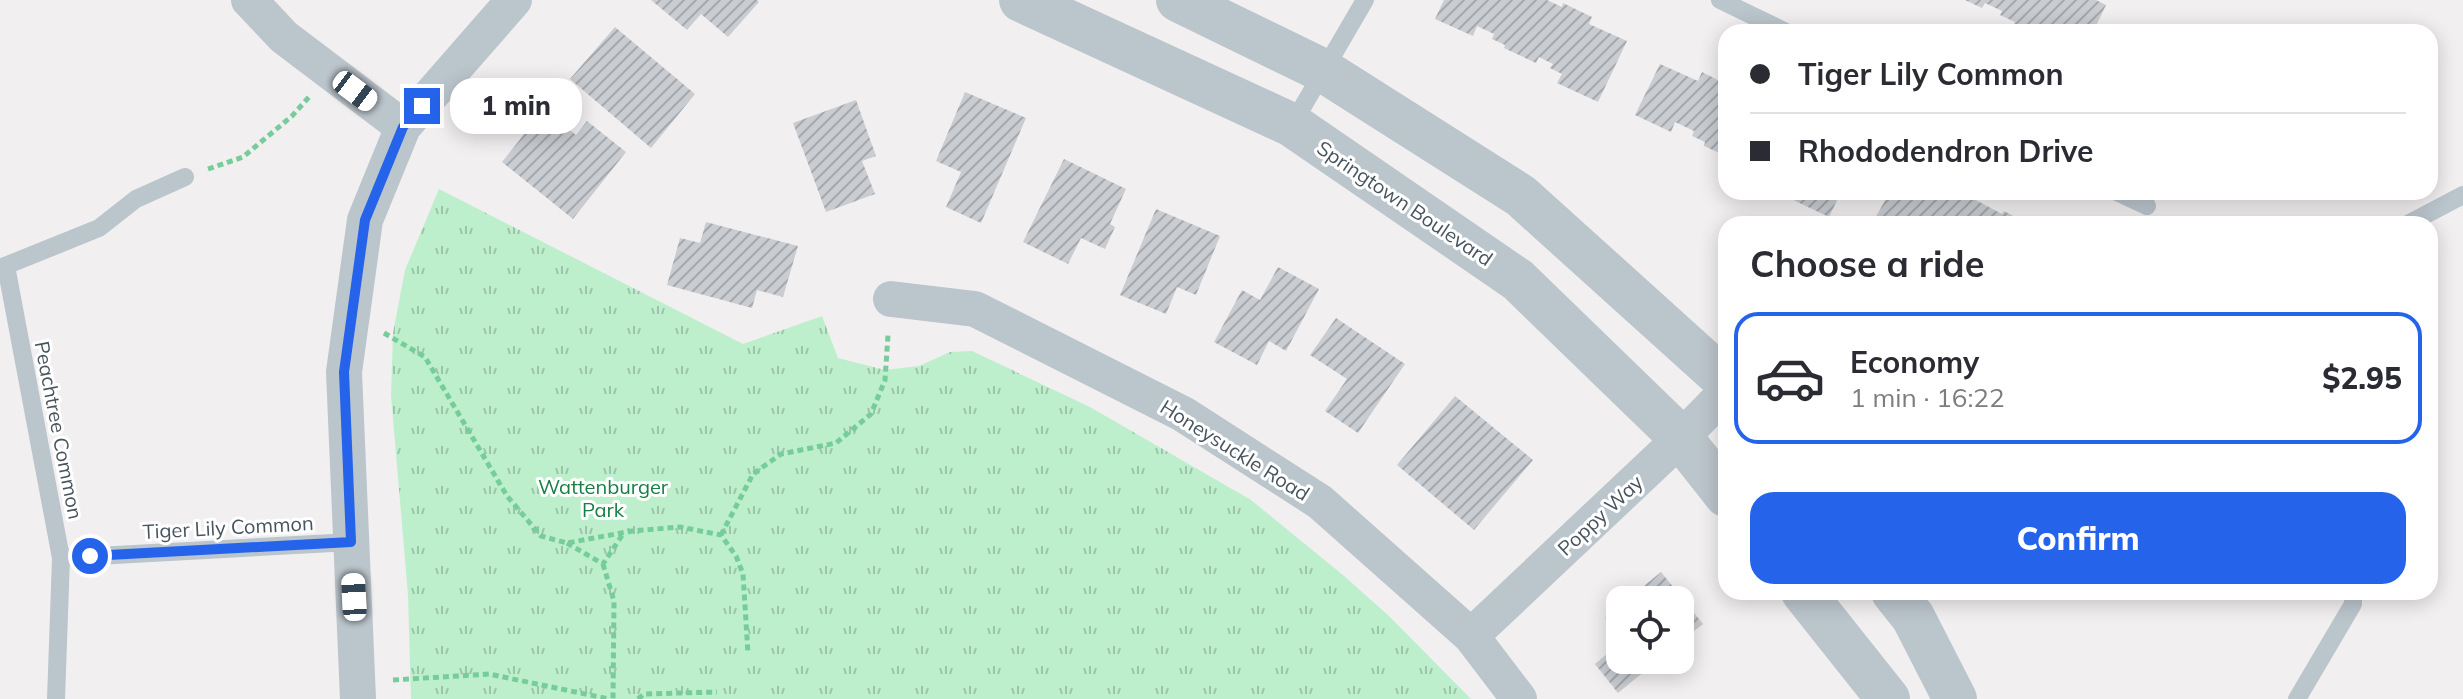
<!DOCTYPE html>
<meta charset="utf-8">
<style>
body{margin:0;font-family:Mulish,sans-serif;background:#f7f7f7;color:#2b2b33;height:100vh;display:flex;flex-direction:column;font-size:30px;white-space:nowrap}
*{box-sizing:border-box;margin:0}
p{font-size:26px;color:#7c7c81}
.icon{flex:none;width:44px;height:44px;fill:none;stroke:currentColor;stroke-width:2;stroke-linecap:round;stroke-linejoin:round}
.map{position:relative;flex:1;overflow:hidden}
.side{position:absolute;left:1718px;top:216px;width:720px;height:384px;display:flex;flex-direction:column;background:#fff;border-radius:24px;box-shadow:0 4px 20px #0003}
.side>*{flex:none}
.top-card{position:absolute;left:1718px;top:24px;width:720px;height:176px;border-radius:24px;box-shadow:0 4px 20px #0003;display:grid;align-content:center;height:176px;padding:0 32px;background:#fff}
.controls{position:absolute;left:1606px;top:586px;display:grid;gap:16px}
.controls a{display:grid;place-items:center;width:88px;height:88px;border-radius:16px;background:#fff;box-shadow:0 4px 20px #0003;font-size:40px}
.end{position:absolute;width:36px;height:36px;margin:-18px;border:10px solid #2563eb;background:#fff;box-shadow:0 0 0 4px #fff}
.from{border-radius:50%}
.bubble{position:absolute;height:56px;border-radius:24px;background:#fff;box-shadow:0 4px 20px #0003;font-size:26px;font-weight:800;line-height:56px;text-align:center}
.car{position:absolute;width:24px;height:48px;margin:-24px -12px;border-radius:10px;box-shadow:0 0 6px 2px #0007;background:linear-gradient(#fff 24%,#345 0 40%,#fff 0 76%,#345 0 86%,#fff 0)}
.top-card b{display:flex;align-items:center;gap:28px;height:76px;font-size:30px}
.top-card b+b{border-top:2px solid #e1e1e2}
.top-card i{width:20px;height:20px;background:#2b2b33}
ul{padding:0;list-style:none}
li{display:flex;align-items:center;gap:24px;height:132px;margin:0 16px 12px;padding:0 16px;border:4px solid transparent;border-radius:24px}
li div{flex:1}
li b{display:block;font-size:30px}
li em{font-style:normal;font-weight:800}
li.on{border-color:#2563eb}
li>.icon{width:72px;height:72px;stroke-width:1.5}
h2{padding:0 32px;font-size:36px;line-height:96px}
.button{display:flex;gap:16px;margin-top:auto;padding:16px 32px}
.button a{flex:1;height:92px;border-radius:24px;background:#2563eb;color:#fff;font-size:32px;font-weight:800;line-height:92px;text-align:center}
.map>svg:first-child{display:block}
</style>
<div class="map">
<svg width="2463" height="699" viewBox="0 0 2463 699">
<defs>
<pattern id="grass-tufts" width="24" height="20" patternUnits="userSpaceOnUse" patternTransform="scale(2)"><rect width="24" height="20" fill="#beefcd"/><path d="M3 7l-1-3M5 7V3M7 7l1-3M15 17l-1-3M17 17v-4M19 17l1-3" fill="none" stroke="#9cc4aa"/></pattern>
<pattern id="building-hatch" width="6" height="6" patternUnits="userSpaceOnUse" patternTransform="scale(2)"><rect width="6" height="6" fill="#c9cdd2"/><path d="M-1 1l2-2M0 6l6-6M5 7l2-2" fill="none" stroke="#a5a9ae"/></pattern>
</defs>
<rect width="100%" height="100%" fill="#f2eff0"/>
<path fill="url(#grass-tufts)" d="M439,189l304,155 79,-28 16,42 47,12 34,-4 31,-14 22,-1 118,56 161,93 92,75 46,41 82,83h-1060l-3,-104 -17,-200 2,-62 12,-63z"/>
<path fill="url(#building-hatch)" d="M651,0h106l2,2 -31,35 -27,-23 -14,16z
M1444,0h103l15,7 1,-4 29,14 -3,7 38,17 -29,61 -41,-19 5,-9 -12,-6 3,-4 -14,-7 -3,6 -32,-15 1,-3 -13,-6 2,-5 -17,-8 -4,10 -38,-17z
M1965,0h131l10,5 -13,27h-67l-13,-6 2,-4 -15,-7 2,-4 -17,-8 -3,5z
M615,27l80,67 -44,54 -81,-69z
M1660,64l38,17 4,-9 24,12v72l-22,-10 1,-4 -13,-6 2,-5 -19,-9 -4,10 -36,-17z
M965,92l61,26 -45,105 -35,-16 15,-35 -25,-11z
M856,100l20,56 -14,5 13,33 -49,18 -33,-89z
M544,109l32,26 11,-14 39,31 -53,67 -71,-57z
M1064,159l62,30 -16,35 5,3 -10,22 -24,-11 -13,26 -45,-22z
M1792,192h49l-12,25 -40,-19z
M1890,192h79l3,2 -2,3 32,17 2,-3 24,13h-142l-11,-6z
M1156,209l64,27 -24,59 -19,-8 -11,27 -46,-19z
M706,222l92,24 -15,51 -26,-7 -5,18 -85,-23 13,-47 20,5z
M1278,267l41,22 -33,62 -17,-10 -12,24 -43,-23 28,-52 18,10z
M1336,318l69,46 -47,69 -33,-22 22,-32 -37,-24z
M1455,396l78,64 -59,70 -77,-65z
M1661,572l42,52 -23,18v-42h-53z
M1620,606v30l-15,-18z
M1620,643v17h38l-40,33 -23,-29z"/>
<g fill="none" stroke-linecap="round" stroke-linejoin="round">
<path stroke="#76cd9b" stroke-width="5" stroke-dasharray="6 4" stroke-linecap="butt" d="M208,169l35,-12 49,-41 17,-19
M384,333l41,24 82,139 34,40 26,7 65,-12 48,-4 41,8 15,21 7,18 5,80
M721,535l32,-61 28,-20 55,-11 35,-29 14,-34 3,-45
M567,543l36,21 20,-30
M603,564l11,37 -1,98
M393,680l96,-6 120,25
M638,699l6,-5 73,-2"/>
<path stroke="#bbc5cc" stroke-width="18" d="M1720,0l66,32
M1292,125l73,-125
M2117,192l30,14
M2408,224l55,-29
M6,266l55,292 -5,141
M0,268l99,-40 37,-29 49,-22
M61,558l290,-16
M2297,699l56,-95v-12"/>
<path stroke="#bbc5cc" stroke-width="36" d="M249,0l35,37 119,90
M891,299l84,10 208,105 137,88 151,134 48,63
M1471,636l210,-198 45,-46
M358,699l-14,-327 21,-152 38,-93 111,-127"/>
<path stroke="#bbc5cc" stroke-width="44" d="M1021,0l271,125 226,155 163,158 45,57
M1178,0l146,71 197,125 205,185
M1803,592l85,107
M1893,592l20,25 42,82"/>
</g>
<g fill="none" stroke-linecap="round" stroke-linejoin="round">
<path stroke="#2563eb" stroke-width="10" d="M90,556l261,-14 -7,-170 21,-152 38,-93 19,-21"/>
</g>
<g text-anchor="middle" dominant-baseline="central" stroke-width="6" stroke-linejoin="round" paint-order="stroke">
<g font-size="20" fill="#47545d" stroke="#fff">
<text transform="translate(1405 203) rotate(34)">Springtown Boulevard</text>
<text transform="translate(59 430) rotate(79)">Peachtree Common</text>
<text transform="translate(1235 450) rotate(32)">Honeysuckle Road</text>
<text transform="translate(1600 515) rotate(-43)">Poppy Way</text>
<text transform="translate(228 527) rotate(-3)">Tiger Lily Common</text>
</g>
<g font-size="20" fill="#177f43" stroke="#fff">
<text x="603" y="486">Wattenburger<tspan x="603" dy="23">Park</tspan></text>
</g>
</g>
</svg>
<div class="controls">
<a><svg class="icon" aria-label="locate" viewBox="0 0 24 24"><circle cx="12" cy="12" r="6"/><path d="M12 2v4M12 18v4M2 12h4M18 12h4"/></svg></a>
</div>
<i class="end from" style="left:90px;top:556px"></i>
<i class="end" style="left:422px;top:106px"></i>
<div class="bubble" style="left:450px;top:78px;width:132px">1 min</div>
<i class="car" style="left:355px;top:91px;rotate:127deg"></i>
<i class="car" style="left:354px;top:597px;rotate:357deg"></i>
<div class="top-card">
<b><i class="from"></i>Tiger Lily Common</b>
<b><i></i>Rhododendron Drive</b>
</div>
<section class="side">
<h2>Choose a ride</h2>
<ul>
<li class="on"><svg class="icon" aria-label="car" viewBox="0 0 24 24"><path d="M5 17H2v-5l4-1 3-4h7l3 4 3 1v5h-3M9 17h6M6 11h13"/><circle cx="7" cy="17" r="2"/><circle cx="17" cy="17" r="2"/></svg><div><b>Economy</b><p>1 min · 16:22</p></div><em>$2.95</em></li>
</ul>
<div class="button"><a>Confirm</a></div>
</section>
</div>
